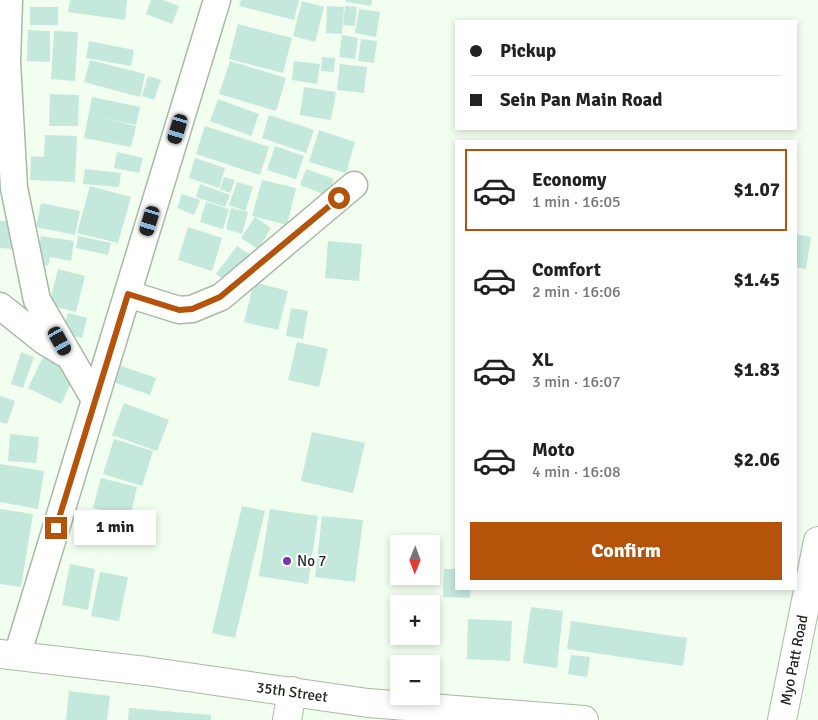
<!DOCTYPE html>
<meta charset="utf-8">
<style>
body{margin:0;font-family:Signika,sans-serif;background:#f2f2f2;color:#222;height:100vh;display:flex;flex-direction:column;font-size:19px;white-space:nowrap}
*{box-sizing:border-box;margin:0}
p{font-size:16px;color:#767676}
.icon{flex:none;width:28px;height:28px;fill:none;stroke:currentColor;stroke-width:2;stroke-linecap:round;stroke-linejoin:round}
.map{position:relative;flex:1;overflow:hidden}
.side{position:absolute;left:455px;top:140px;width:342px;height:450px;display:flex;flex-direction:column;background:#fff;border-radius:0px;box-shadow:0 2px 8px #0003}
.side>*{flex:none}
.guide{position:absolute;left:455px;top:20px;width:342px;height:110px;border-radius:0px;box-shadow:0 2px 8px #0003;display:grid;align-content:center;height:110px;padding:0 15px;background:#fff}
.needle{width:32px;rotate:181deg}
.controls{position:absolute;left:390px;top:535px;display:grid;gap:10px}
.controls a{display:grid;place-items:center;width:50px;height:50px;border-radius:0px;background:#fff;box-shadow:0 2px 8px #0003;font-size:25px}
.end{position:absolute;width:22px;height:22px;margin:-11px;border:6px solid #b45309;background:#fff;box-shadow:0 0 0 2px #fff}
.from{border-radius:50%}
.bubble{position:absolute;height:35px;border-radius:0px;background:#fff;box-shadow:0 2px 8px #0003;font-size:16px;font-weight:700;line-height:35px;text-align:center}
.car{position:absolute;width:15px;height:30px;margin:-15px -8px;border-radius:6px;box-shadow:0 0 4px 1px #0007;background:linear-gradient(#222 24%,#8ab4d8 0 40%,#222 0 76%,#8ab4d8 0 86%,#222 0)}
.guide b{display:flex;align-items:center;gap:18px;height:48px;font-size:19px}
.guide b+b{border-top:1px solid #e0e0e0}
.guide i{width:12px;height:12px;background:#222}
ul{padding:9px 0 0;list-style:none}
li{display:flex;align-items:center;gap:15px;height:82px;margin:0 10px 8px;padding:0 5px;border:2px solid transparent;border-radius:0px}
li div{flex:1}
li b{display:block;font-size:19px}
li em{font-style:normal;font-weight:700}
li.selected{border-color:#b45309}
li>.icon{width:45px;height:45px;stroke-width:1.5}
.button{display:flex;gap:10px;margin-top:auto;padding:10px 15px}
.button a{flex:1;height:58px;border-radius:0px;background:#b45309;color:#fff;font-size:20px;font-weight:700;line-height:58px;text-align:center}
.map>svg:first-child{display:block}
</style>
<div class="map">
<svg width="818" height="720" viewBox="0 0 818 720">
<rect width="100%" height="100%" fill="#f2feef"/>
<path fill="#c5e8dc" d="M70,0h57l-2,20 -57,-8z
M151,0h12l16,6 -7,18 -26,-10z
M241,0h58l-5,20 -55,-14z
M346,0h26l-1,6 -25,-4z
M302,1l22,6 -9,35 -22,-6z
M327,6l17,1 -2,27 -16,-1z
M345,6l12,1 -2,19 -12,-1z
M30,7h28v18h-28z
M359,9l21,3 -4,25 -21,-4z
M238,24l54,14 -9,35 -54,-14z
M28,30l22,1v31l-23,-1z
M54,31l24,1 -3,49 -24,-2z
M342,35l16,3 -3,21 -16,-2z
M361,39l16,2 -3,22 -16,-2z
M89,41l45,9 -3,16 -45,-8z
M322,57l13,1 -1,14 -13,-1z
M90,60l55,14 -5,23 -56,-15z
M230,61l56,17 -10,33 -57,-17z
M294,61l26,3 -3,20 -25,-4z
M340,64l27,3 -3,26 -27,-3z
M148,76l13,4 -7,20 -12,-4z
M304,87l32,5 -5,28 -31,-5z
M50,94l29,1 -1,31h-29z
M92,97l48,10 -4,18 -32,-7 32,8 -5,21 -47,-9z
M218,99l41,15 -8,22 -41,-15z
M269,115l45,15 -8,23 -44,-15z
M205,126l64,21 -9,28 -64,-21z
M319,130l36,12 -9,31 -37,-11z
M45,135l32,1 -2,46 -45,-2 1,-24 13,1z
M275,146l29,10 -8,23 -29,-9z
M117,152l26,6 -4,15 -25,-5z
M195,158l30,10 -6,20 -30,-10z
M85,169l36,4 -2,14 -36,-3z
M306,169l28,10 -6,17 -28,-11z
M224,177l11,3 -5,13 -10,-4z
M262,180l34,8 -9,37 -35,-9z
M237,182l16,5 -8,24 -16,-6z
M200,184l30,11 -5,12 -29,-10z
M90,186l41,11 -13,46 -41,-10z
M182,194l18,6 -6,15 -17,-7z
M206,202l23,7 -6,20 -23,-7z
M41,203l39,8 -5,24 -39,-8z
M231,208l17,4 -6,22 -16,-5z
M255,217l16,11 -13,21 -17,-11z
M0,221h15v28l-15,-1z
M188,227l34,11 -10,33 -34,-11z
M796,234l15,3 -5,32 -10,-2z
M41,236l33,5 -3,20 -21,-4 -2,9 -12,-3z
M78,236l33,7 -3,12 -32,-7z
M328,241l34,3 -3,37 -34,-3z
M237,246l14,9 -21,29 -14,-10z
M58,269l27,7 -9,36 -27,-7z
M254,282l34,9 -10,39 -34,-8z
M291,308l17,3 -5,28 -17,-3z
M68,313l19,5 -5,20 -19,-5z
M297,342l31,7 -9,38 -31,-7z
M21,352l13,5 -11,31 -12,-4z
M43,357l33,16 -15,31 -33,-16z
M113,363l43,15 -6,17 -42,-15z
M0,396l15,5 -8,23 -7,-2z
M124,403l45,17 -12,31 -45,-16z
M312,432l53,11 -12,50 -52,-12z
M10,434l29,3 -3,26 -28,-2z
M114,439l39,12 -11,35 -39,-12z
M0,464l44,7 -6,38 -38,-7z
M101,478l36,9 -7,30 -37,-9z
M242,506l23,5 -30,127 -23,-5z
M0,509l33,5 -12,73 -21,-3z
M270,509l48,7 -10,68 -49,-8z
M322,516l41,4 -8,62 -40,-5z
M70,564l25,5 -7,41 -26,-5z
M444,569h12v20h15l-1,9 -27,-1z
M100,572l28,5 -9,44 -28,-5z
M531,607l32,4 -6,57 -34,-5z
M468,619l44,2 -2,40 -43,-2z
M571,621l116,17 -4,28 -116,-17z
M571,655l19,2 -3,20 -19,-3z
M69,691l41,5 -3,24h-41z
M129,708l82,7v5h-83z"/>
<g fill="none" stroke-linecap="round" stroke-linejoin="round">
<g stroke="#a7baa3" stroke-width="29">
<path id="street" d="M9,0l-2,62 7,126 23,112 58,100
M128,294l51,16 13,-1 29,-12 133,-112
M0,306l44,35 20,12
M17,656l200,-656"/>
</g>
<g stroke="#a7baa3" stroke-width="30">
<path id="secondary" d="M0,654l146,17 222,32 216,17
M287,720l5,-29
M782,720l36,-179"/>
</g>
<use href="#street" stroke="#fff" stroke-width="26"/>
<use href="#secondary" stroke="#fff" stroke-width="28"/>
</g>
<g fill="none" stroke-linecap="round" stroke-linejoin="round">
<path stroke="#b45309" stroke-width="6" d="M56,528l72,-234 51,16 13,-1 28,-12 119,-99"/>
</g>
<circle fill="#7439af" stroke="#fff" stroke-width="2" cx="287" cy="561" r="5"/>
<g text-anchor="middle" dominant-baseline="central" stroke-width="4" stroke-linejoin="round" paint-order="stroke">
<g font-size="15" fill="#1d251c" stroke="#fff" text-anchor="start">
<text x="297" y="561">No 7</text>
</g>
<g font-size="15" fill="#1d251c" stroke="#fff">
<text transform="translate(794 660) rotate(-79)">Myo Patt Road</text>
<text transform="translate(292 692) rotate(8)">35th Street</text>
</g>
</g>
</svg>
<div class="controls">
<a><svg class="needle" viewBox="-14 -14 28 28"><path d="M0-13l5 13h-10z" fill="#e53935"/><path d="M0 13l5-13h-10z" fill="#767676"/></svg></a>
<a>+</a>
<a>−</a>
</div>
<i class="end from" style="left:339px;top:198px"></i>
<i class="end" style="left:56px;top:528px"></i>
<div class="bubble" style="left:74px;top:510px;width:82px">1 min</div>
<i class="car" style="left:178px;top:129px;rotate:197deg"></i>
<i class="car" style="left:150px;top:221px;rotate:197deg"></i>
<i class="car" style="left:60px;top:341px;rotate:151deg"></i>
<div class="guide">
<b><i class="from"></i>Pickup</b>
<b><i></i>Sein Pan Main Road</b>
</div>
<section class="side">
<ul>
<li class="selected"><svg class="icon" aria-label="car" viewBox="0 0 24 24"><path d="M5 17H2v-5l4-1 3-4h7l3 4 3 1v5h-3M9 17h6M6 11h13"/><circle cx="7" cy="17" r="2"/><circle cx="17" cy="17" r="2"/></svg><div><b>Economy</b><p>1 min · 16:05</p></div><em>$1.07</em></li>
<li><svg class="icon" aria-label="car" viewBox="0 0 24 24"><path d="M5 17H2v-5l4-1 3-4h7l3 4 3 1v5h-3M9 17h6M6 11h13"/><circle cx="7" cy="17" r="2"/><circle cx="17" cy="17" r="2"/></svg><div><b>Comfort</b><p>2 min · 16:06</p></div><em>$1.45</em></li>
<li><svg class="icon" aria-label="car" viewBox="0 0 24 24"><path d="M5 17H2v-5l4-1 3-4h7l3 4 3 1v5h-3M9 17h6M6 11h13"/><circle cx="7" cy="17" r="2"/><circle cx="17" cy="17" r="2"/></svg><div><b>XL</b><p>3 min · 16:07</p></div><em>$1.83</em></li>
<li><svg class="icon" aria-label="car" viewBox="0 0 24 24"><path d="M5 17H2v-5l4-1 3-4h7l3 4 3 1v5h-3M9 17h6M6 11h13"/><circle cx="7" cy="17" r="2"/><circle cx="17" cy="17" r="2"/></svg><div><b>Moto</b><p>4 min · 16:08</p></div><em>$2.06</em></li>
</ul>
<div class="button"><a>Confirm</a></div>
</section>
</div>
